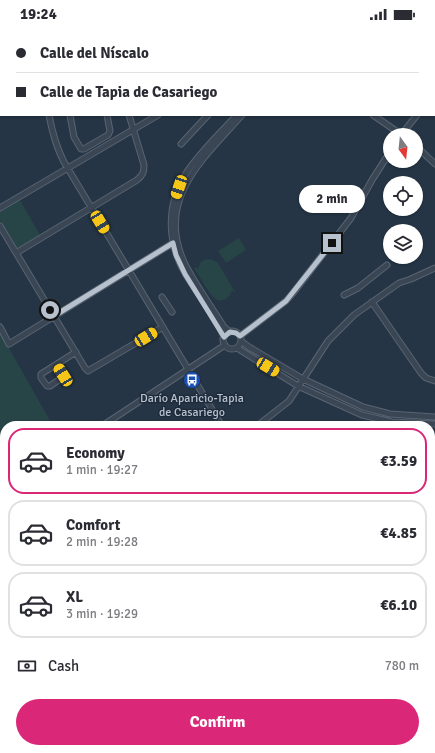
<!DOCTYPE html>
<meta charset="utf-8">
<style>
body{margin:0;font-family:Signika,sans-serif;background:#f2f2f3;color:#2b2b33;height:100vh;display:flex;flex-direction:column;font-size:15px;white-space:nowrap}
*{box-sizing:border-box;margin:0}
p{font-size:13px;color:#7c7c81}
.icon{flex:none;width:22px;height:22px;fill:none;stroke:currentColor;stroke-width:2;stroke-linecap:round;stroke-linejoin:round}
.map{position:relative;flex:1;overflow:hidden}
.panel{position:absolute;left:0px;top:393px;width:435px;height:332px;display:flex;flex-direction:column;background:#fff;border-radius:16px 16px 0 0;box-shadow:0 1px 3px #0004}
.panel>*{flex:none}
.banner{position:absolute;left:0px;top:0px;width:435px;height:88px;box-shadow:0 1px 3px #0004;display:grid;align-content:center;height:88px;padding:0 16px;background:#fff}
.needle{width:26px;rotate:165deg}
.buttons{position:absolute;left:383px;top:100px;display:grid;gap:8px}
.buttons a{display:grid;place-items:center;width:40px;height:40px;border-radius:50%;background:#fff;box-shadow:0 1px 3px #0004;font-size:20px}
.end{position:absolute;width:18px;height:18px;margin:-9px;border:5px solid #b7c1ce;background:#111;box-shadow:0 0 0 2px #111}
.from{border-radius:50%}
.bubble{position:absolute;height:28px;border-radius:14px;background:#fff;box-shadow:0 1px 3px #0004;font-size:13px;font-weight:800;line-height:28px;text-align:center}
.car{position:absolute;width:12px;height:24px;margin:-12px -6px;border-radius:5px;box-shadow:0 0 3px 1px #0007;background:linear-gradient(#f5c518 24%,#345 0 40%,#f5c518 0 76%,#345 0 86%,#f5c518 0)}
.banner b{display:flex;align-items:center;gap:14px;height:38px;font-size:15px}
.banner b+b{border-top:1px solid #e1e1e2}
.banner i{width:10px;height:10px;background:#2b2b33}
ul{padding:7px 0 0;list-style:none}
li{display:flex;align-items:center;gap:12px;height:66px;margin:0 8px 6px;padding:0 8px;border:2px solid #e1e1e2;border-radius:16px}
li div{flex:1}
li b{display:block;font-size:15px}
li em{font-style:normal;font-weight:800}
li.current{border-color:#db2777}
li>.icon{width:36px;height:36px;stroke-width:1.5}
.pay{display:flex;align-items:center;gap:10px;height:44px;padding:0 16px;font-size:15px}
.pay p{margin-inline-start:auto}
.cta{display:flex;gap:8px;margin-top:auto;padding:8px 16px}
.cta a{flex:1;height:46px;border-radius:24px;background:#db2777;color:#fff;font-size:16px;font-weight:800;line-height:46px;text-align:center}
.status{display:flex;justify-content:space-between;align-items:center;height:28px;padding:0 20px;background:#fff;direction:ltr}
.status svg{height:11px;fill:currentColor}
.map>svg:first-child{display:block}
</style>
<div class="status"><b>19:24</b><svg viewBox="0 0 49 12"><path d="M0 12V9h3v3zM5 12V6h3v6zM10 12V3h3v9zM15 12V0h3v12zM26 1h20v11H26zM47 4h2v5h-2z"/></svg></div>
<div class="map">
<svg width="435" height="725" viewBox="0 0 435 725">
<rect width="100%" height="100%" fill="#253545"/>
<path fill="#274446" d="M20,172l20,35 -20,13 -4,-1 -16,-27v-8z
M239,210l7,12 -20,13 -8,-12z
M206,231l7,1 5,3 17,29 -1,1 -2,-3c-2,8 -10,14 -18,8 -5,-4 -15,-23 -20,-30l2,-1 2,2 3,-7z
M0,304l53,94h-48v194l-5,2z
M435,641v84h-435v-34l5,-2v31h425v-78z"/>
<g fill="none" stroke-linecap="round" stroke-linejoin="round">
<path stroke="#3b4a5a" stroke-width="7" stroke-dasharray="7 3.5" stroke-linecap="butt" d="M430,635h5"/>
<g stroke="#586472" stroke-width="7">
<path id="minor" d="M306,1l8,-1
M398,1l1,-1
M434,24l1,-1
M434,65l1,-1
M49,87c3,16 7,32 15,47l158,264
M70,87l4,22 7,12h3l24,-14 2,-4 -3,-16
M373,87l29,20
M401,107l16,-20
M181,116l27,-29
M416,118l19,18
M0,180l158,-93
M0,198l85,142 3,3 75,-44
M16,225l121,-73c6,-5 7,-8 7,-15l-15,-50
M344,267l14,-7 29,-23
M162,269l10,15
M372,274l49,71 5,5 9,3
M0,299l9,17 164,-101
M223 312a9 9 0 1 1 18 0a9 9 0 1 1-18 0Z
M230,304l-6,-5c-13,-21 -30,-44 -40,-65 -29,-63 20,-104 58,-147
M240,308l46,-35 7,-8 58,-75 21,-38 18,-28
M224,309c-9,-22 -26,-42 -38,-62 -19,-31 -20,-69 -1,-100 12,-20 35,-42 52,-60
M241,313l8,6 54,32 60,28 27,7 45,3
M237,320l61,38 64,29 30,7 43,2
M56,337l7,12 -13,9h-3l-6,-8v-4l35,-22
M111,392l4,6
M102,398l123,-81
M257,398l32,-25 39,-60 26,-26 45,-32 12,-4 24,-11
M430,509h5
M430,591l5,-2"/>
</g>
<g stroke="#44515f" stroke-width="9">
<path id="highway" d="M254,0l1,1
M269,1l1,-1
M0,646l5,-2
M0,662l5,-2"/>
</g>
<use href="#minor" stroke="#3a4654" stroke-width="5"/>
<use href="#highway" stroke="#7b6a56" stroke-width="7"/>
</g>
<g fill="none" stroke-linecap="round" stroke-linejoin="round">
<path stroke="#b7c1ce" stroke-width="5" d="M50,282l4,6 119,-73 3,12 9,19 39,63 6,-5 6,1 4,3 46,-35 46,-58"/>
</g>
<defs>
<g id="bus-disc" transform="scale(0.9)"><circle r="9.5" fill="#1a4fb4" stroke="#1e2b3a"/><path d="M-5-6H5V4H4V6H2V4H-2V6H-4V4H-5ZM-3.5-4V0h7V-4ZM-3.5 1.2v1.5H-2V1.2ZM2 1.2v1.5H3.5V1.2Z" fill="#fff"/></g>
</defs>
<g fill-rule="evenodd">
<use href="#bus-disc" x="192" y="352"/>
</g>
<g text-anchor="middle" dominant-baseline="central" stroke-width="3" stroke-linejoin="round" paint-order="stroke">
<g font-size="12" fill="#b7c1ce" stroke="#1e2b3a">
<text x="192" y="370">Darío Aparicio-Tapia<tspan x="192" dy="14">de Casariego</tspan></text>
</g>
</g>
</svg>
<div class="buttons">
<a><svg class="needle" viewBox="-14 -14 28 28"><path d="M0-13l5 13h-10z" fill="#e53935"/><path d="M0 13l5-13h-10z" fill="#7c7c81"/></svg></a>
<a><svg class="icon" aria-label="locate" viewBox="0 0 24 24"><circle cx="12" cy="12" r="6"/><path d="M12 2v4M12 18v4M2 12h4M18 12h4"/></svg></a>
<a><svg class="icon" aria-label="layers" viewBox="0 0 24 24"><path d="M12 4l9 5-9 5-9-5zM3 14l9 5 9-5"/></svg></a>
</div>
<i class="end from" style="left:50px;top:282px"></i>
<i class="end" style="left:332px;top:215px"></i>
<div class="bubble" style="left:299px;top:157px;width:66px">2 min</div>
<i class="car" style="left:179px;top:159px;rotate:199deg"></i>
<i class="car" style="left:100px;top:194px;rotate:149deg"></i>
<i class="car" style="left:146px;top:309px;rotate:59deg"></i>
<i class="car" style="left:268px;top:339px;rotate:121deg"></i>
<i class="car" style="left:63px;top:347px;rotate:328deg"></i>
<div class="banner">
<b><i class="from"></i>Calle del Níscalo</b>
<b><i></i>Calle de Tapia de Casariego</b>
</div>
<section class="panel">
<ul>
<li class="current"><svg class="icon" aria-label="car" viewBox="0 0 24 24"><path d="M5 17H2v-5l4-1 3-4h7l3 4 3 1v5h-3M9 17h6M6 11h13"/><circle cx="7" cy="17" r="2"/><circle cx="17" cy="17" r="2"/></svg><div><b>Economy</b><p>1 min · 19:27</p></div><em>€3.59</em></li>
<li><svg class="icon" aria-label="car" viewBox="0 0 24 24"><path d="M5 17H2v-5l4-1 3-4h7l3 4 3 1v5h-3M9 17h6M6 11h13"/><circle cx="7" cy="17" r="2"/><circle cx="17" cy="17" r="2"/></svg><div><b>Comfort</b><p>2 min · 19:28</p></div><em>€4.85</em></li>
<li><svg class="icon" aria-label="car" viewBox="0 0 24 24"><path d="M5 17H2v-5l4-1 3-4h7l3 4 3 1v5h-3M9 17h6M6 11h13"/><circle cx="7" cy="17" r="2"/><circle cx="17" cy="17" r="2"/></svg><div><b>XL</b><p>3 min · 19:29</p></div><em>€6.10</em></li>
</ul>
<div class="pay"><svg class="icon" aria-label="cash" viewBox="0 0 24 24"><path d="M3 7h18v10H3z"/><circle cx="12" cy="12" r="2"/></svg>Cash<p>780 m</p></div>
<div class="cta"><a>Confirm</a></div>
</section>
</div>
